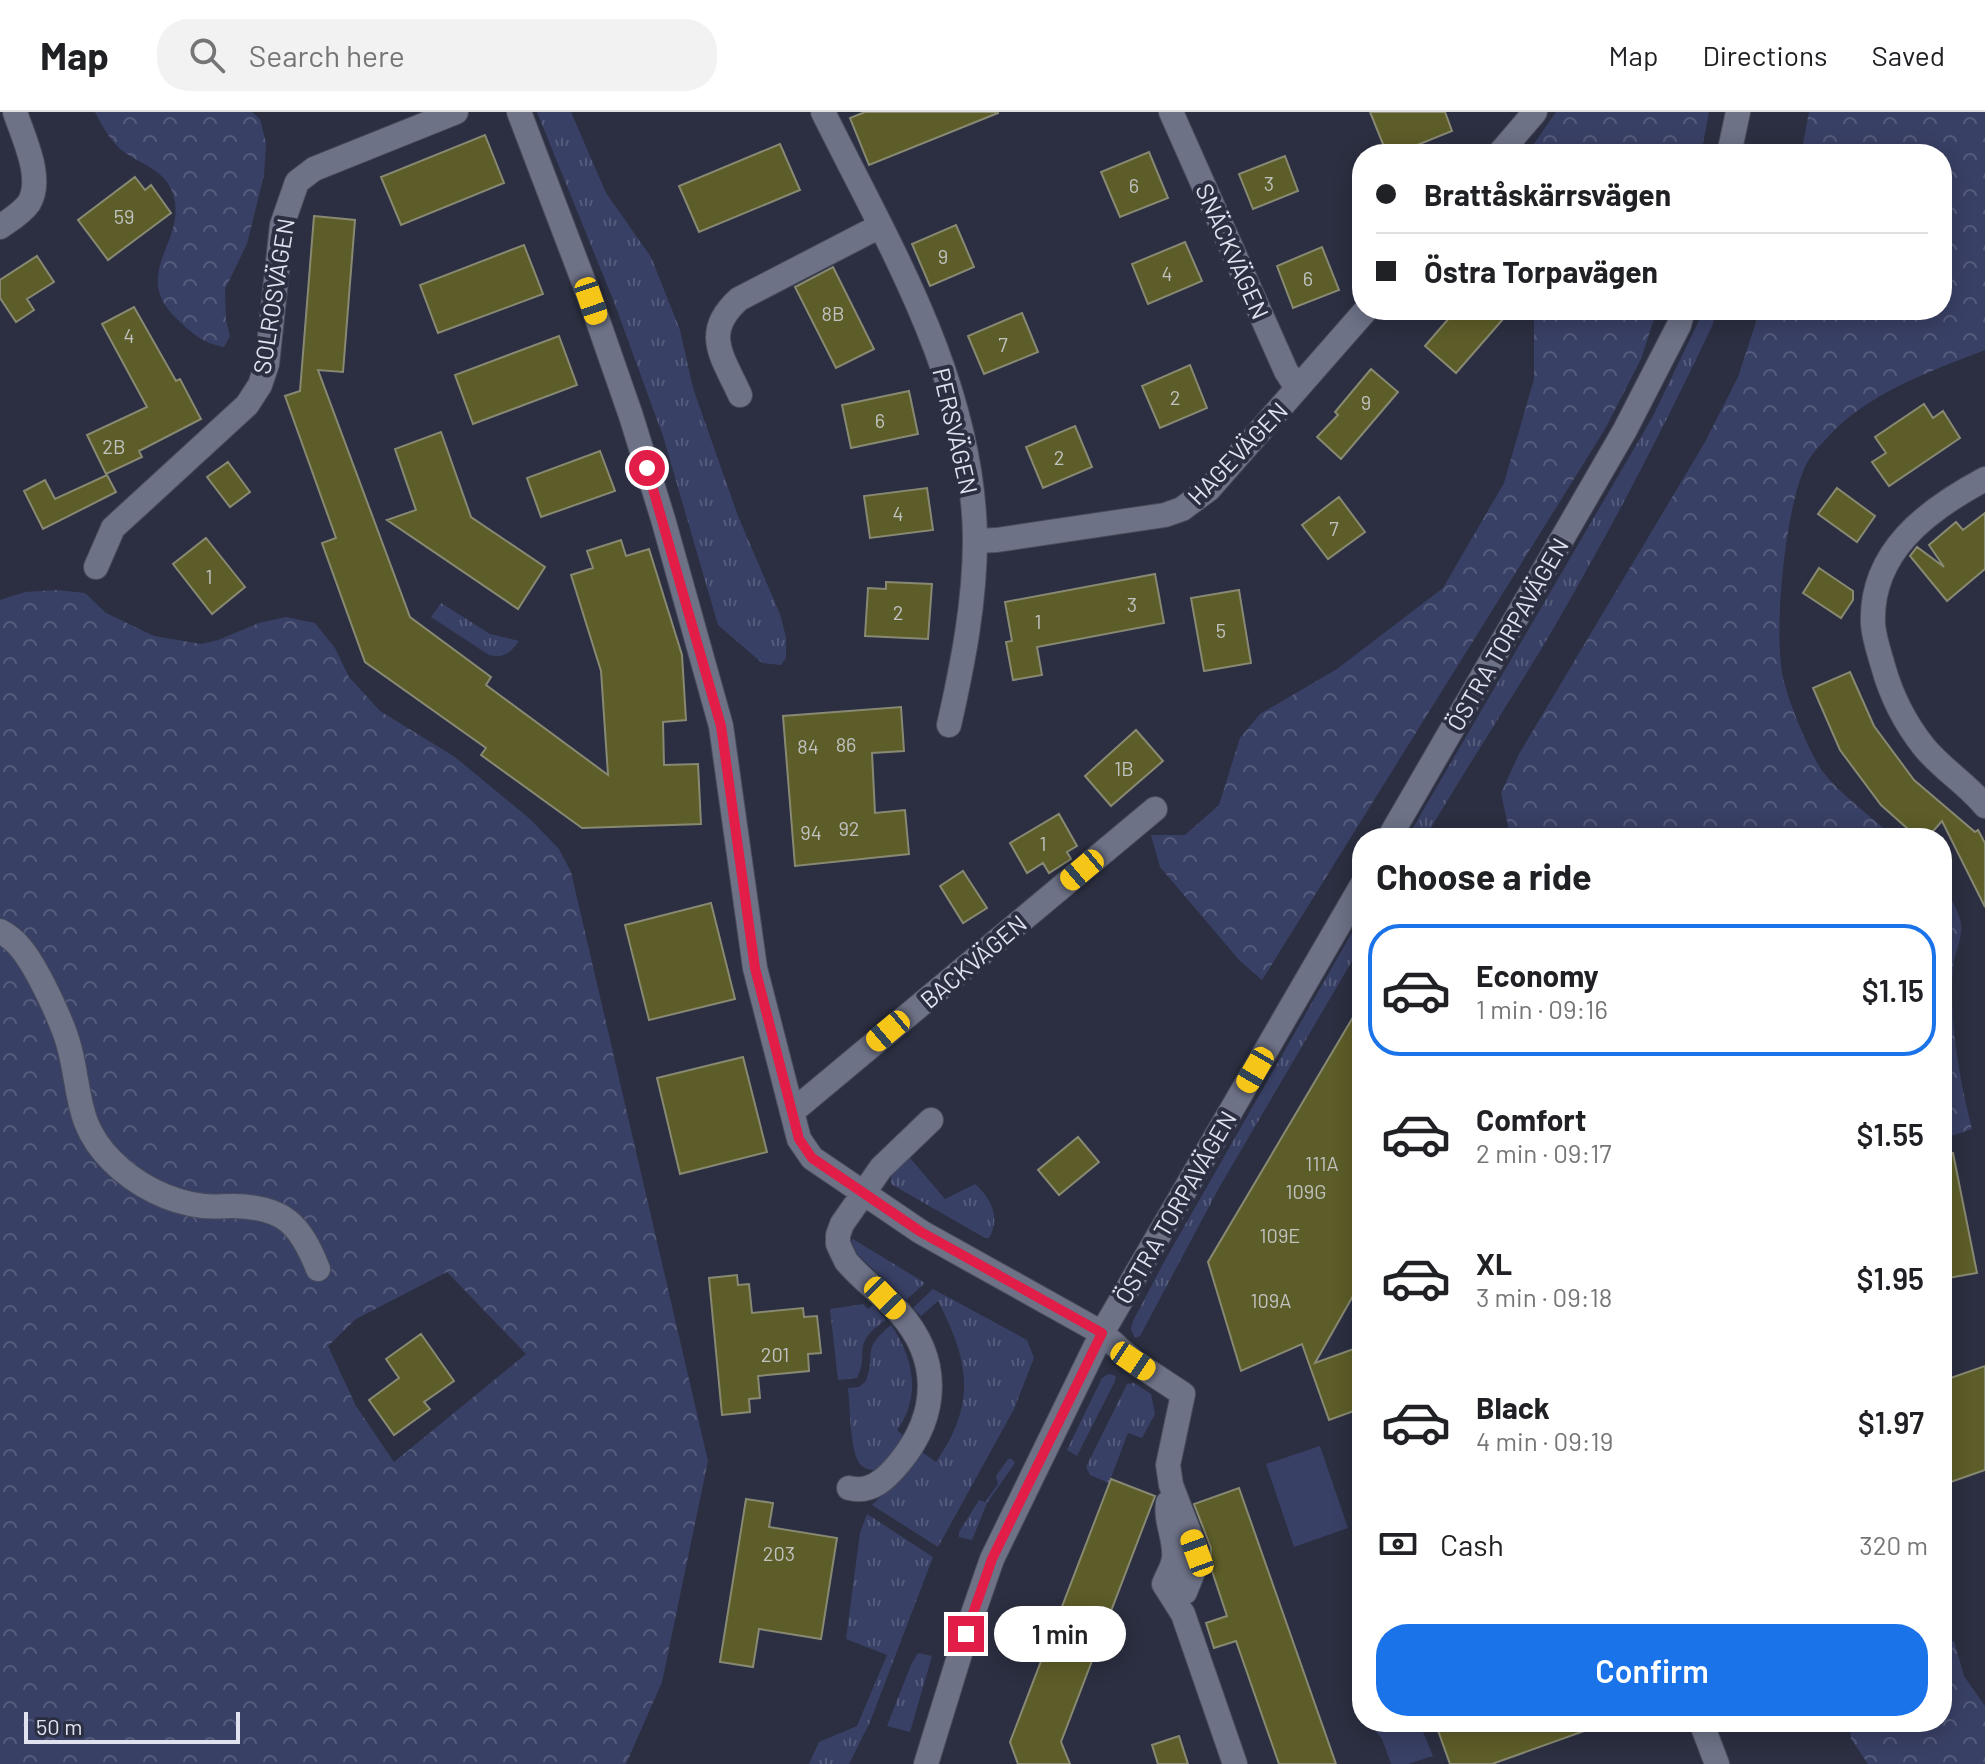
<!DOCTYPE html>
<meta charset="utf-8">
<style>
body{margin:0;font-family:Barlow,sans-serif;background:#f2f2f2;color:#202124;height:100vh;display:flex;flex-direction:column;font-size:30px;white-space:nowrap}
*{box-sizing:border-box;margin:0}
p{font-size:26px;color:#757577}
.icon{flex:none;width:44px;height:44px;fill:none;stroke:currentColor;stroke-width:2;stroke-linecap:round;stroke-linejoin:round}
.map{position:relative;flex:1;overflow:hidden}
.drawer{position:absolute;left:1352px;top:716px;width:600px;height:904px;display:flex;flex-direction:column;background:#fff;border-radius:32px;box-shadow:0 4px 20px #0003}
.drawer>*{flex:none}
.banner{position:absolute;left:1352px;top:32px;width:600px;height:176px;border-radius:32px;box-shadow:0 4px 20px #0003;display:grid;align-content:center;height:176px;padding:0 24px;background:#fff}
.scale{position:absolute;left:24px;bottom:20px;width:216px;box-sizing:border-box;padding-left:8px;border:4px solid #e0e3ef;border-top:0;font-size:22px;line-height:28px;white-space:nowrap;color:#e0e3ef;-webkit-text-stroke:6px #2b2f41;paint-order:stroke}
.end{position:absolute;width:36px;height:36px;margin:-18px;border:10px solid #e11d48;background:#fff;box-shadow:0 0 0 4px #fff}
.from{border-radius:50%}
.bubble{position:absolute;height:56px;border-radius:28px;background:#fff;box-shadow:0 4px 20px #0003;font-size:26px;font-weight:600;line-height:56px;text-align:center}
.car{position:absolute;width:24px;height:48px;margin:-24px -12px;border-radius:10px;box-shadow:0 0 6px 2px #0007;background:linear-gradient(#f5c518 24%,#345 0 40%,#f5c518 0 76%,#345 0 86%,#f5c518 0)}
.banner b{display:flex;align-items:center;gap:28px;height:76px;font-size:30px}
.banner b+b{border-top:2px solid #e0e0e0}
.banner i{width:20px;height:20px;background:#202124}
ul{padding:0;list-style:none}
li{display:flex;align-items:center;gap:24px;height:132px;margin:0 16px 12px;padding:0 8px;border:4px solid transparent;border-radius:32px}
li div{flex:1}
li b{display:block;font-size:30px}
li em{font-style:normal;font-weight:600}
li.selected{border-color:#1a73e8}
li>.icon{width:72px;height:72px;stroke-width:1.5}
h2{padding:0 24px;font-size:36px;line-height:96px}
.pay{display:flex;align-items:center;gap:20px;height:88px;padding:0 24px;font-size:30px}
.pay p{margin-inline-start:auto}
.primary-button{display:flex;gap:16px;margin-top:auto;padding:16px 24px}
.primary-button a{flex:1;height:92px;border-radius:32px;background:#1a73e8;color:#fff;font-size:32px;font-weight:600;line-height:92px;text-align:center}
header{display:flex;align-items:center;gap:48px;box-sizing:border-box;height:112px;padding:0 40px;background:#fff;border-bottom:2px solid #e0e0e0}
header strong{font-size:38px}
nav{display:flex;gap:44px;margin-inline-start:auto;font-size:28px}
.search{width:560px;height:72px;background:#f2f2f2;display:flex;align-items:center;gap:20px;box-sizing:border-box;padding:0 28px;border-radius:32px;color:#757577;font-size:30px}
.map>svg:first-child{display:block}
</style>
<header>
<strong>Map</strong>
<div class="search"><svg class="icon" aria-label="search" viewBox="0 0 24 24"><circle cx="10" cy="10" r="6"/><path d="M15 15l6 6"/></svg>Search here</div>
<nav><a>Map</a><a>Directions</a><a>Saved</a></nav>
</header>
<div class="map">
<svg width="1985" height="1652" viewBox="0 0 1985 1652">
<defs>
<pattern id="grass-tufts" width="24" height="20" patternUnits="userSpaceOnUse" patternTransform="scale(2)"><rect width="24" height="20" fill="#394065"/><path d="M3 7l-1-3M5 7V3M7 7l1-3M15 17l-1-3M17 17v-4M19 17l1-3" fill="none" stroke="#555b7b"/></pattern>
<pattern id="forest-crowns" width="20" height="18" patternUnits="userSpaceOnUse" patternTransform="scale(2)"><rect width="20" height="18" fill="#394065"/><path d="M2 6a3 3 0 1 1 6 0M12 15a3 3 0 1 1 6 0" fill="none" stroke="#555b7b"/></pattern>
</defs>
<rect width="100%" height="100%" fill="#2b2f41"/>
<path fill="url(#grass-tufts)" d="M537,0h34l35,81 45,64 29,73 13,58 45,128 42,98 6,23v21l-5,7 -19,-2 -44,-38 -55,-189 -49,-134z
M1704,198h13l-5,16c-48,102 -100,201 -156,298 -42,72 -89,142 -131,214h-18l246,-422z
M441,491l49,31 29,7c-8,11 -15,18 -30,14l-58,-38z
M1362,803v29l-142,242 -80,150 -5,2 -4,-9 2,-8 31,-59z
M910,1046l35,41 30,-15c16,14 26,34 14,54h-4l-94,-54v-9z
M853,1127l72,44 -19,17 -48,-45 -7,-14z
M933,1177l94,51 7,18 -20,51 -76,138 -66,-42 20,-20 27,-35 17,12c41,-59 33,-101 2,-161l-17,15 -8,-8z
M863,1192l5,5 5,-4 13,15c-37,25 -15,31 -29,58l-19,2 -8,-71z
M891,1213c22,32 31,71 6,105l9,8 -28,32c-7,0 -13,0 -18,-6 -10,-11 -10,-59 -12,-76l11,-1 7,-6c11,-30 -6,-30 25,-56z
M1109,1262l7,2 -1,5 -38,75 -10,-6 35,-72z
M1134,1271l17,11 4,20 -13,24 -14,-5 -19,50 -19,-8 -4,-8 41,-83z
M1008,1347h4l3,4 -28,40 -15,37 -13,-3v-5l20,-32 6,2 13,-18 -2,-8z
M867,1402l66,43 -63,165 -21,42h-40l10,-22 38,-16 30,-71 -41,-16 14,-106z
M918,1541l14,3 -22,76 -23,-6 24,-61z"/>
<path fill="url(#forest-crowns)" fill-rule="evenodd" d="M95,0h157l8,7 6,24 -2,32 -17,69 -22,45 1,31 4,16 -6,11c-21,-4 -30,-12 -46,-27 -52,-48 15,-81 -7,-131 -10,-22 -35,-26 -52,-41 -10,-10 -18,-24 -24,-36z
M1556,0h153l-8,42h-174z
M1809,0h176v238c-54,21 -118,43 -158,88 -8,8 -18,19 -22,29 -20,44 -32,163 -22,210 4,22 27,77 40,95 15,20 52,48 72,66h-381l-4,-3 -9,-42 18,-39 186,-312 33,-65 22,-67h182v-156h-141z
M1534,198h123l-16,49 -36,70 -343,551 -22,-19 -80,-94 -9,-32h34l34,-30 21,-67 20,-24 77,-45 106,-81 61,-105 30,-104z
M57,478l28,3 21,20 48,23 47,8 17,-4 41,-17 27,-6 29,6 20,25 14,29 31,34 75,46 75,62 29,30 12,23 137,589 -46,221 -36,82h-626v-1164l25,-8zM447,1160l79,82 -132,108 -38,-56 -28,-60 28,-27z
M1942,773c8,10 17,27 19,39 2,14 -7,30 -8,43 -4,54 6,111 19,162l-30,10z
M1954,1529l10,35 21,30v58h-117l-17,-25 -2,-17h93v-77z"/>
<path fill="#394065" d="M1320,1334l28,82 -54,19 -28,-83z
M1368,1610h51l14,34 -25,8h-17l-9,-25z"/>
<path fill="#5d5d29" stroke="#888972" stroke-width="2" d="M865,0h133v1l-129,52 -19,-47z
M1370,0h75l7,19 -57,23h-8z
M485,23l19,48 -103,42 -20,-48z
M780,32l20,46 -101,42 -20,-46z
M1149,40l19,46 -48,19 -19,-45z
M1285,44l13,35 -45,18 -14,-35z
M135,65l10,13 6,-5 20,28 -63,47 -30,-40z
M314,104l41,4 -12,152 -25,-2 92,247 81,60 -5,8 122,90 -7,-104 -30,-96 22,-7 -6,-17 34,-11 5,16 23,-7 33,106 4,65 -23,2 1,43 34,-1 3,60 -119,4 -101,-73 5,-7 -121,-86 -43,-119 14,-5 -51,-142 15,-5z
M956,113l18,42 -44,19 -18,-42z
M1185,130l17,39 -54,23 -16,-40z
M524,133l19,49 -105,39 -18,-48z
M1322,135l17,43 -46,18 -16,-42z
M37,144l17,26 -27,17 7,11 -18,12 -16,-24v-18z
M833,155l41,82 -38,19 -41,-81z
M134,195l42,74 4,-2 21,40 -62,32 3,6 -36,17 -19,-39 60,-28 -45,-83z
M1456,198h55l-55,63 -31,-27z
M1022,201l16,39 -54,22 -16,-38z
M559,224l18,49 -104,39 -18,-49z
M1190,253l17,43 -47,20 -18,-42z
M1371,257l27,23 -57,67 -24,-22 21,-22 -3,-3z
M909,279l9,43 -67,14 -9,-43z
M1924,292l9,14 10,-7 17,27 -71,48 -17,-24 14,-9 -11,-16z
M1075,314l17,41 -49,21 -17,-41z
M441,320l30,85 74,50 -27,42 -131,-89 29,-10 -21,-61z
M600,339l15,40 -74,26 -14,-39z
M228,350l22,30 -20,15 -23,-30z
M107,363l9,17 -73,37 -19,-38 21,-11 10,19z
M927,376l6,42 -63,8 -6,-42z
M1837,376l38,28 -18,26 -39,-28z
M1339,385l26,35 -37,27 -26,-34z
M1985,401v56l-38,32 -37,-45 7,-9 27,20 -15,-22 27,-23 7,8z
M206,426l39,49 -33,27 -39,-50z
M1819,456l34,23v9l-12,18 -38,-25z
M1155,462l9,49 -127,24 5,28 -29,5 -7,-38 6,-1 -7,-39z
M886,470l46,2 -4,55 -63,-3 3,-48 18,1z
M1239,478l12,73 -47,8 -13,-73z
M1850,560l24,54 40,54 61,52 3,-2 7,13v64l-43,-86 -15,17h-9l-37,-33 -41,-55 -27,-62z
M901,595l3,44 -32,2 3,60 30,-3 4,44 -114,12 -12,-150z
M1136,618l27,31 -52,45 -26,-30z
M1059,702l18,32 -10,6 4,7 -22,14 -6,-10 -16,10 -17,-30z
M963,759l24,37 -24,15 -23,-37z
M711,791l24,96 -86,21 -24,-95z
M1362,890v278l-47,83 47,-17v62l-33,12 -27,-76 -61,27 -33,-109z
M743,945l24,95 -87,22 -23,-96z
M1078,1025l21,25 -40,33 -21,-25z
M1953,1041l24,120 -35,6v-125z
M737,1163l1,10 11,-1 3,29 51,-5 1,9 13,-1 4,37 -13,1 1,17 -51,5 2,22 -11,1 1,13 -28,3 -13,-137z
M421,1222l33,47 -30,21 6,7 -36,26 -25,-35 30,-22 -13,-19z
M1985,1254v104l-43,15v-104z
M1111,1367l44,17 -94,246 9,22h-52l-8,-22z
M1239,1376l97,276h-57l-43,-123 -22,7 -8,-25 21,-7 -17,-51 1,-17 -17,-44z
M746,1387l27,4 -4,24 68,11 -16,101 -62,-10 -6,38 -33,-5z
M1435,1610h166v3l-109,39h-42z
M1179,1624l9,28h-30l-6,-19z"/>
<g fill="none" stroke-linecap="round" stroke-linejoin="round">
<g stroke="#494c5b" stroke-width="26">
<path id="minor" d="M519,0l72,189 40,115 32,103 58,207 34,242 44,171 13,19 109,74 181,101 31,28 50,33 -15,71 3,20 26,68 -4,19 -8,20
M823,0c67,135 150,271 152,426 0,64 -12,125 -26,187
M1171,0l115,259 11,17
M1499,42l36,-42
M1729,42l9,-42
M0,115c10,-7 22,-14 29,-24 15,-25 -6,-66 -14,-91
M740,283c-17,-38 -39,-62 -1,-96l141,-73
M1985,367c-58,31 -115,73 -112,145 1,14 6,28 10,42 8,29 22,57 41,81 18,22 43,37 61,59
M975,429l22,-1 168,-25 17,-6 27,-20 157,-179
M96,455l17,-39 134,-123 13,-20 7,-21 15,-139 15,-43 17,-13 142,-57
M1389,726l236,-408 54,-105 4,-15
M0,819c7,4 14,9 19,15 17,19 45,78 51,104 11,44 6,75 42,111 24,24 57,41 91,45 10,1 20,0 31,0 50,1 66,18 84,63
M792,1000l363,-303
M849,1376c22,6 38,-10 51,-26 39,-48 41,-103 -1,-150 -17,-18 -37,-32 -53,-51l-8,-17v-9l4,-11 39,-56 50,-48
M1168,1391c-3,19 8,36 6,55 -1,9 -7,18 -10,26l19,30 52,150
M1701,1610l16,42
M926,1652l40,-130 26,-75 110,-226 260,-448"/>
</g>
<use href="#minor" stroke="#6d7287" stroke-width="24"/>
</g>
<g fill="none" stroke-linecap="round" stroke-linejoin="round">
<path stroke="#e11d48" stroke-width="10" d="M647,356l74,258 34,242 44,171 13,19 109,74 181,101 -110,226 -26,75"/>
</g>
<g text-anchor="middle" dominant-baseline="central" stroke-width="8" stroke-linejoin="round" paint-order="stroke">
<g font-size="20" fill="#bfc2be">
<text x="1269" y="71">3</text>
<text x="1134" y="73">6</text>
<text x="124" y="104">59</text>
<text x="943" y="144">9</text>
<text x="1167" y="161">4</text>
<text x="1308" y="166">6</text>
<text x="833" y="201">8B</text>
<text x="129" y="223">4</text>
<text x="1003" y="232">7</text>
<text x="1175" y="285">2</text>
<text x="1366" y="290">9</text>
<text x="880" y="308">6</text>
<text x="114" y="334">2B</text>
<text x="1059" y="345">2</text>
<text x="898" y="401">4</text>
<text x="1334" y="416">7</text>
<text x="209" y="464">1</text>
<text x="1132" y="492">3</text>
<text x="898" y="500">2</text>
<text x="1038" y="509">1</text>
<text x="1221" y="518">5</text>
<text x="846" y="632">86</text>
<text x="808" y="634">84</text>
<text x="1124" y="656">1B</text>
<text x="849" y="716">92</text>
<text x="811" y="720">94</text>
<text x="1043" y="731">1</text>
<text x="1322" y="1051">111A</text>
<text x="1306" y="1079">109G</text>
<text x="1280" y="1123">109E</text>
<text x="1271" y="1188">109A</text>
<text x="775" y="1242">201</text>
<text x="779" y="1441">203</text>
</g>
<g font-size="24" fill="#e0e3ef" stroke="#2b2f41">
<text transform="translate(1233 139) rotate(66)">SNÄCKVÄGEN</text>
<text transform="translate(273 184) rotate(-81)">SOLROSVÄGEN</text>
<text transform="translate(956 319) rotate(77)">PERSVÄGEN</text>
<text transform="translate(1237 341) rotate(-46)">HAGEVÄGEN</text>
<text transform="translate(1507 522) rotate(-60)">ÖSTRA TORPAVÄGEN</text>
<text transform="translate(973 849) rotate(-40)">BACKVÄGEN</text>
<text transform="translate(1175 1095) rotate(-60)">ÖSTRA TORPAVÄGEN</text>
</g>
</g>
</svg>
<div class="scale">50 m</div>
<i class="end from" style="left:647px;top:356px"></i>
<i class="end" style="left:966px;top:1522px"></i>
<div class="bubble" style="left:994px;top:1494px;width:132px">1 min</div>
<i class="car" style="left:591px;top:189px;rotate:161deg"></i>
<i class="car" style="left:1082px;top:758px;rotate:230deg"></i>
<i class="car" style="left:888px;top:919px;rotate:230deg"></i>
<i class="car" style="left:1255px;top:958px;rotate:210deg"></i>
<i class="car" style="left:885px;top:1186px;rotate:136deg"></i>
<i class="car" style="left:1133px;top:1249px;rotate:124deg"></i>
<i class="car" style="left:1197px;top:1441px;rotate:340deg"></i>
<div class="banner">
<b><i class="from"></i>Brattåskärrsvägen</b>
<b><i></i>Östra Torpavägen</b>
</div>
<section class="drawer">
<h2>Choose a ride</h2>
<ul>
<li class="selected"><svg class="icon" aria-label="car" viewBox="0 0 24 24"><path d="M5 17H2v-5l4-1 3-4h7l3 4 3 1v5h-3M9 17h6M6 11h13"/><circle cx="7" cy="17" r="2"/><circle cx="17" cy="17" r="2"/></svg><div><b>Economy</b><p>1 min · 09:16</p></div><em>$1.15</em></li>
<li><svg class="icon" aria-label="car" viewBox="0 0 24 24"><path d="M5 17H2v-5l4-1 3-4h7l3 4 3 1v5h-3M9 17h6M6 11h13"/><circle cx="7" cy="17" r="2"/><circle cx="17" cy="17" r="2"/></svg><div><b>Comfort</b><p>2 min · 09:17</p></div><em>$1.55</em></li>
<li><svg class="icon" aria-label="car" viewBox="0 0 24 24"><path d="M5 17H2v-5l4-1 3-4h7l3 4 3 1v5h-3M9 17h6M6 11h13"/><circle cx="7" cy="17" r="2"/><circle cx="17" cy="17" r="2"/></svg><div><b>XL</b><p>3 min · 09:18</p></div><em>$1.95</em></li>
<li><svg class="icon" aria-label="car" viewBox="0 0 24 24"><path d="M5 17H2v-5l4-1 3-4h7l3 4 3 1v5h-3M9 17h6M6 11h13"/><circle cx="7" cy="17" r="2"/><circle cx="17" cy="17" r="2"/></svg><div><b>Black</b><p>4 min · 09:19</p></div><em>$1.97</em></li>
</ul>
<div class="pay"><svg class="icon" aria-label="cash" viewBox="0 0 24 24"><path d="M3 7h18v10H3z"/><circle cx="12" cy="12" r="2"/></svg>Cash<p>320 m</p></div>
<div class="primary-button"><a>Confirm</a></div>
</section>
</div>
